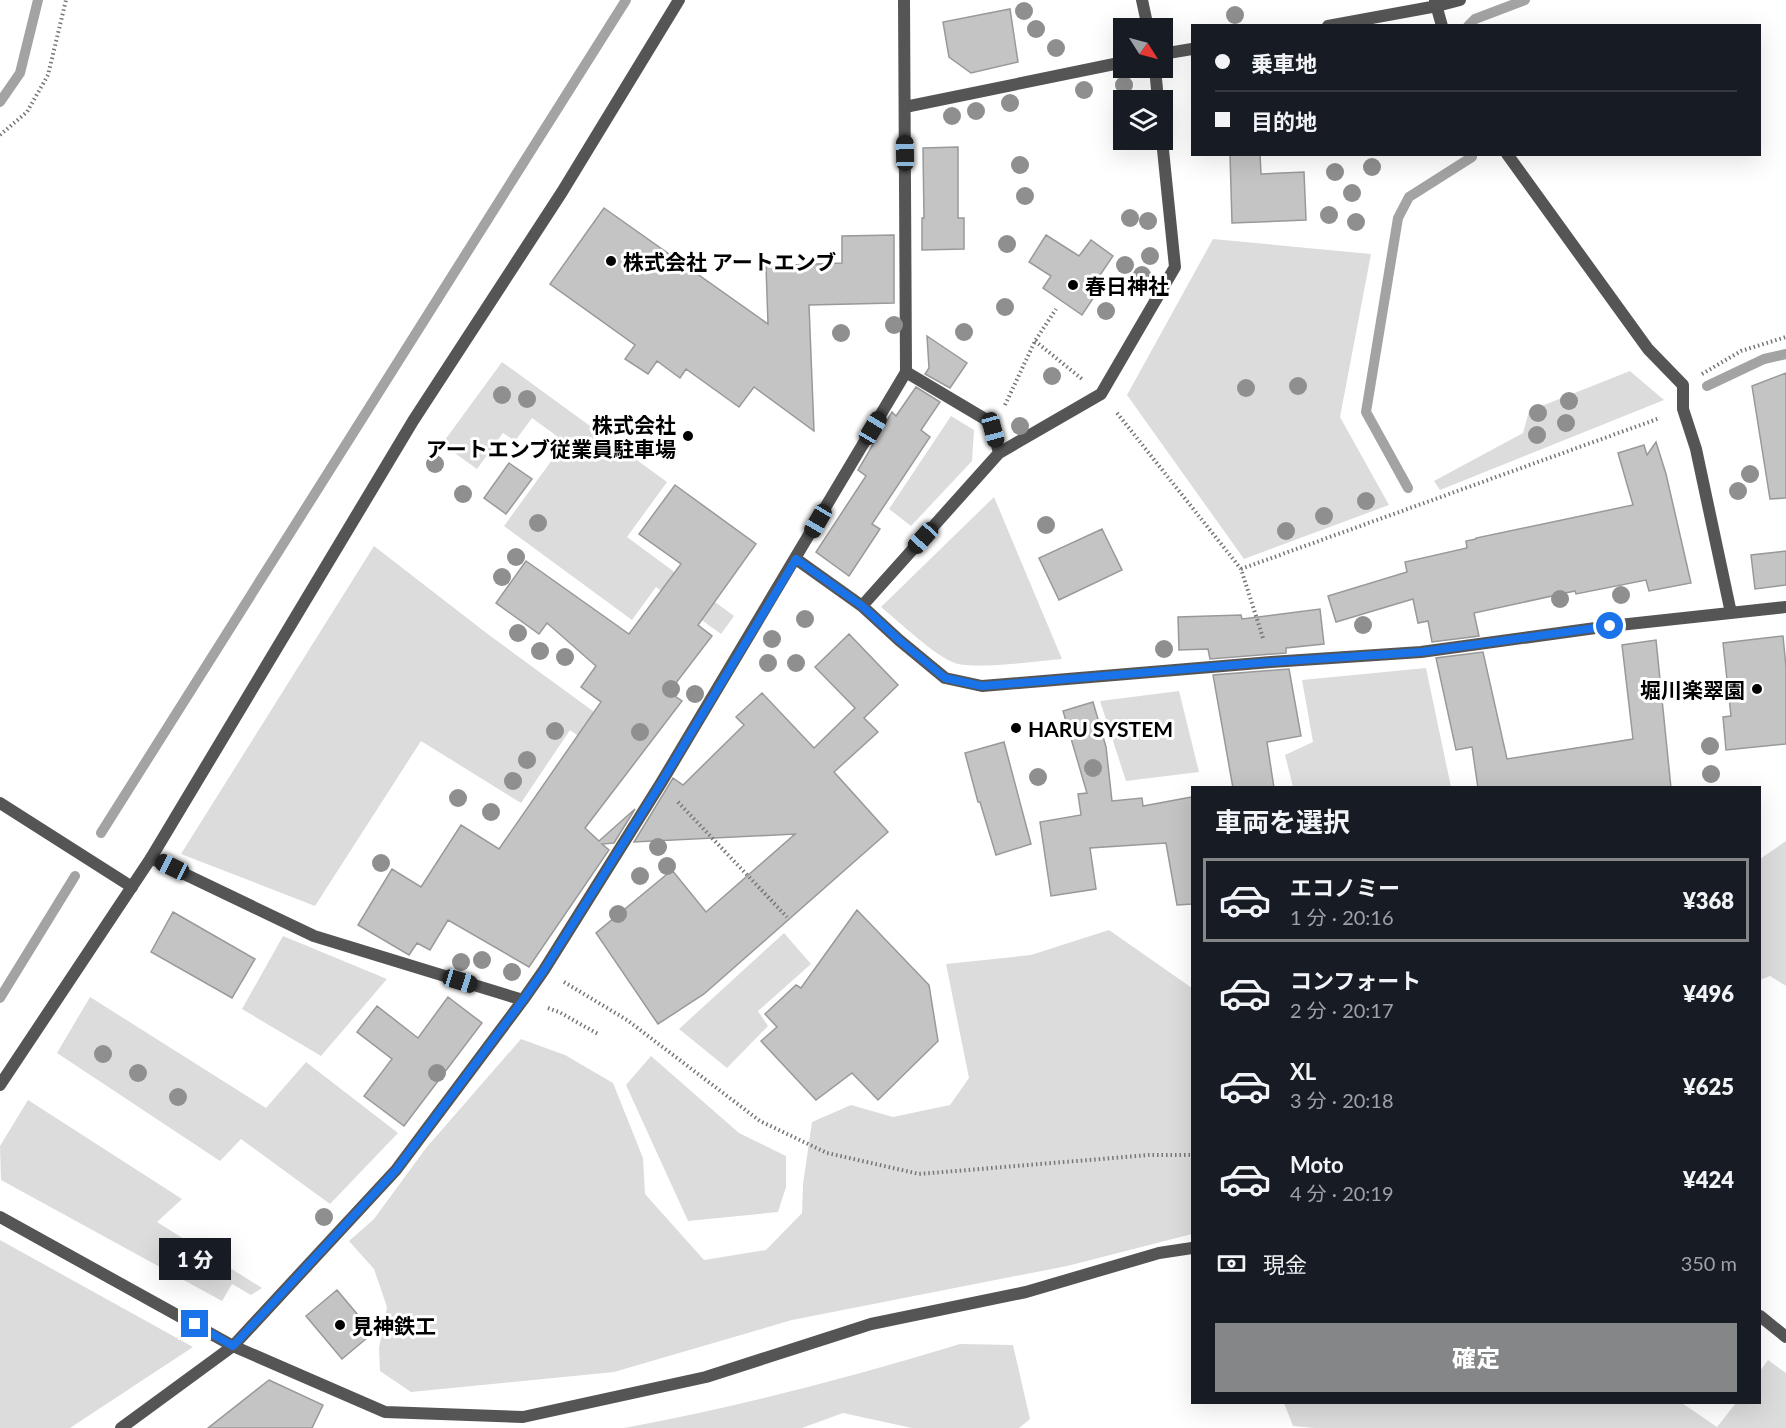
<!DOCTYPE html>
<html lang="ja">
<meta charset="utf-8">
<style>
body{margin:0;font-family:Lato,"Noto Sans JP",sans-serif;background:#242831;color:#f1f3f6;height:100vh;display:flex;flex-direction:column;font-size:22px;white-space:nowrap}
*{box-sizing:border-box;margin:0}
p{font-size:20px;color:#9ea1a6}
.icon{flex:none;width:33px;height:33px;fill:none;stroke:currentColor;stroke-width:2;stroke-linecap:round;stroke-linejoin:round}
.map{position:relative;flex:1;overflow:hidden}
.details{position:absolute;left:1191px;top:786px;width:570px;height:618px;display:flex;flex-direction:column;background:#171b24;border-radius:0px;box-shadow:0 6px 24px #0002}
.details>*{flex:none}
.guide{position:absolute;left:1191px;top:24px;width:570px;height:132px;border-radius:0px;box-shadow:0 6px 24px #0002;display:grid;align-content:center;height:132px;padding:0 24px;background:#171b24}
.needle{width:39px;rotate:126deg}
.tools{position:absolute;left:1113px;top:18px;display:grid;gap:12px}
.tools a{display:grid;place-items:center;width:60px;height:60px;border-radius:0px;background:#171b24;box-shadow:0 6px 24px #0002;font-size:30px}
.end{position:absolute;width:27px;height:27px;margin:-14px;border:8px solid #1a73e8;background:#fff;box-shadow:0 0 0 3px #fff}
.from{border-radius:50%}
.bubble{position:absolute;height:42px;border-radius:0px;background:#171b24;box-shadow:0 6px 24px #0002;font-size:20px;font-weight:800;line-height:42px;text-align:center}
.car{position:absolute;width:18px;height:36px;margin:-18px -9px;border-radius:8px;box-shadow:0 0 4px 2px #0007;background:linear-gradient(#222 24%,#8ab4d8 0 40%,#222 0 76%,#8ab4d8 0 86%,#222 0)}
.guide b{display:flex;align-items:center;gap:21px;height:57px;font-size:22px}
.guide b+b{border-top:2px solid #363941}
.guide i{width:15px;height:15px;background:#f1f3f6}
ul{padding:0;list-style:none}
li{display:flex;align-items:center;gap:18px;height:84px;margin:0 12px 9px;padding:0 12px;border:3px solid transparent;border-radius:0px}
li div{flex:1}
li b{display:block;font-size:22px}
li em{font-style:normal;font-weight:800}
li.current{border-color:#858687}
li>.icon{width:54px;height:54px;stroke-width:1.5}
h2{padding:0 24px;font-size:27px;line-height:72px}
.pay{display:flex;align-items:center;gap:15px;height:66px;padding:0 24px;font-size:22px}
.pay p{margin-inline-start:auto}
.button{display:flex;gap:12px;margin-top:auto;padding:12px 24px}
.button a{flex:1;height:69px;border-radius:0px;background:#858687;color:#fff;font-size:24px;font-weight:800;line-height:69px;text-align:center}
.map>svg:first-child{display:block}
</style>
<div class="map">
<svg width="1786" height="1428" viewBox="0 0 1786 1428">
<rect width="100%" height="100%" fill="#fff"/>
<path fill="#dcdcdc" d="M1213,239l158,15 -31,163 49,88 -145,54 -117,-164z
M502,362l165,120 -40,55 107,79 -13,18 -65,-47 -24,33 -128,-94 61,-84 -33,-24 -17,23 -12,-8 -26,36 -35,-25z
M1630,371l34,29 -224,90 -6,-9 89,-48 6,-22z
M951,416l23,14 -2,31 -61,65 -22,-17z
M994,497l68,162c-26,2 -85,11 -107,4 -22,-8 -54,-40 -74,-56z
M374,546l115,89 134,98 -17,23 -36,-26 -49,73 -100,-62 -106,165 -134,-52z
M1426,668l25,119h-158l-8,-32 28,-13 -11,-62z
M1179,691l20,81 -73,9 -26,-80z
M1786,841v145l-16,-10 -10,4v-121z
M1109,930l83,58v246l-125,32 -275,54 -178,52 -203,20 -31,-21 -1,-23 8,-41 -13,-38 -25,-28 25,-22 52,-71 95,-109 44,16 48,28 30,75 2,36 59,66 62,-10 36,-37 1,-29 9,-62 39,-17 42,12 57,-12 19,-27 -23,-114 85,-9z
M784,933l27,31 -53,47 10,15 -41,42 -48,-39z
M283,936l104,43 -66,77 -79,-47z
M90,997l176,111 40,-46 92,71 -68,71 -89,-65 -21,22 -163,-108z
M651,1056l88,77 47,23v31l-8,25 -90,9 -62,-136z
M28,1100l154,99 -25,23 105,66 -11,7 -19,-11 -10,17 -221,-121 -1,-34z
M0,1240l193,107 -123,81h-70z
M960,1344l53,1 17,74 -11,9h-107l-69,-15 -41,15h-178c113,-21 225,-50 336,-84z
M1768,1360l18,13v55h-472l-21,-2 -9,-23h398l35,24 19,-24 24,-1v-31z"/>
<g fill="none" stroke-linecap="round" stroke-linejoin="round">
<path stroke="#a3a3a3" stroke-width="10" d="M1468,26l7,-7 50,-19
M0,102l20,-29 18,-73
M1707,386l57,-27 22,-5
M1408,488l-42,-76 32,-194 11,-21 63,-40
M101,833l525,-833
M0,998l75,-122"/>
</g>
<path fill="#c4c4c4" stroke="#999" stroke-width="1.5" d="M1010,9l8,53 -47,11 -22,-16 -6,-35z
M958,147v71h6v31l-42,1v-32h2l-1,-70z
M1230,154h30l1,20 43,-2 2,48 -74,3z
M604,208l164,116 -2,-58 76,-3v-27l52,-1v68l-85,2 5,126 -60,-44 -15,20 -53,-38 -6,9 -23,-17 -9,13 -23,-15 10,-14 -85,-61z
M1046,235l33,21 12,-16 22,16 -15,22 6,4 -22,33 -39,-27 8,-12 -22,-14z
M927,336l40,27 -17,25 -25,-14 4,-6z
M1786,373v125l-16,1 -18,-113z
M916,387l24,15 -19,28 9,7 -58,87 8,5 -31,47 -33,-24 50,-76 -8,-6 34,-58 4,4z
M1656,442l10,32 25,109 -42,8 -3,-11 -70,14 -1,-3 -101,22 5,23 -47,6 -4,-21 -10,2 -5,-24 -77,23 -8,-26 79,-24 -2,-10 62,-14 -1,-7 10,-2v-1l157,-33 -15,-52 26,-8 3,10z
M509,463l23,16 -26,35 -22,-16z
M675,485l81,59 -58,81 14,11 -43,56 13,9 -97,127 14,13 36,-32 -21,34 -12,1 7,6 -80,117 -81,-47 -18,30 -13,-7 -8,12 -51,-30 34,-56 29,18 40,-62 38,24 102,-147 -20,-15 15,-21 -49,-43 -8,11 -43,-31 30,-42 103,73 52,-70 -42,-30z
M1102,529l20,41 -63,30 -20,-42z
M1786,551v34l-31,4 -4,-34z
M1320,609l4,35 -38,4v5l-76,6 -2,-10 -29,1 -1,-33 63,-2 1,4z
M849,634l49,51 -34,33 14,14 -44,40 54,60 -184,162 -46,30 -62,-91 76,-63 34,42 89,-78 -161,8 39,-64 10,7 61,-60 -8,-8 26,-24 52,55 41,-40 -40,-41z
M1783,636l3,31v77l-60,6 -3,-33 8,-1 -8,-73z
M1656,640l15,148h-193l-6,-41 -16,3 -20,-92 47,-6 24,107 126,-20 -11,-94z
M1289,669l12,67 -34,6 7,46h-41l-20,-113z
M1093,702l13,45 6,54 30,-3 1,8 49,-9v107l-15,1 -11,-62 -76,5 6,41 -45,7 -11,-74 41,-7 -3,-21 9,-1 -24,-82z
M1004,742l27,102 -35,11 -16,-53h-2l-13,-49z
M857,910l72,75 9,56 -60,59 -26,-27 -36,27 -55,-59 16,-14 -12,-13 31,-29 5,3z
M173,912l82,47 -23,39 -81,-46z
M448,997l34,26 -78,103 -40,-30 28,-37 -35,-27 20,-26 41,32z
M337,1290l36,43 -31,26 -36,-43z
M269,1380l54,25 -11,23h-104z"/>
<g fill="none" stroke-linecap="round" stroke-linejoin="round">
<path stroke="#777" stroke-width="4" stroke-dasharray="1.5 3" stroke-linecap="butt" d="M0,135l27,-23 21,-37 18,-75
M1035,341l47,38
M1702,374l39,-23 45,-14
M1005,405l30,-64 21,-32
M1117,413l124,156 22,69
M1241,569l419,-151
M678,802l109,115
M564,982l63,38 133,101 67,32 92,21 230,-19h43
M548,1008l11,4 39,22"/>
<path stroke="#555" stroke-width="12" d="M1142,0l6,28
M1435,1l7,25
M1328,26l109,-20 23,-6
M1162,54l30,-5
M1155,68l3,32
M905,107l219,-45
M1507,154l141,195 35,36v24l13,40 35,164
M906,372l79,47 8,11 6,23
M796,559l66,47 37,34 46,38 37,8 289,-24 150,-10 189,-26 176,-19
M862,606l137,-153 102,-59 74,-127 -13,-127
M0,803l132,84
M151,858l163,78 209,64
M121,1428l112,-82 163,-176 127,-170 21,-30 117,-187 245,-411 -2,-372"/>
<path stroke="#555" stroke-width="12" d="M0,1085l151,-227 262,-437 149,-229 117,-192
M0,1217l233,129 152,66 138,5 183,-40 165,-53 155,-32 133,-39 33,-5
M1760,1316l26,21"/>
</g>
<g fill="#8f8f8f">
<circle cx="1024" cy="11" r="9"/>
<circle cx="1235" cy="15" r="9"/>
<circle cx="1036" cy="29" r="9"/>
<circle cx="1056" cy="48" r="9"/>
<circle cx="1124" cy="85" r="9"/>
<circle cx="1084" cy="90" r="9"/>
<circle cx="1010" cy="103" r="9"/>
<circle cx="976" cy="111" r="9"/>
<circle cx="952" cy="116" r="9"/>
<circle cx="1020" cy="165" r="9"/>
<circle cx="1372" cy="167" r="9"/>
<circle cx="1335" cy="172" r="9"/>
<circle cx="1352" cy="193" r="9"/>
<circle cx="1025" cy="196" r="9"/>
<circle cx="1329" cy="215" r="9"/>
<circle cx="1130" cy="218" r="9"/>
<circle cx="1148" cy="221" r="9"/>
<circle cx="1356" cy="222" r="9"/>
<circle cx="1007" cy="244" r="9"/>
<circle cx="1150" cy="256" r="9"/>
<circle cx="1125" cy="265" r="9"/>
<circle cx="1142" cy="275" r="9"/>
<circle cx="1005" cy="307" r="9"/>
<circle cx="1106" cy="311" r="9"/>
<circle cx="894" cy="325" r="9"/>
<circle cx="964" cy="332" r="9"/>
<circle cx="841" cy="333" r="9"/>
<circle cx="1052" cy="376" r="9"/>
<circle cx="1298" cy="386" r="9"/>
<circle cx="1246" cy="388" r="9"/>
<circle cx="502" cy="395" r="9"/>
<circle cx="527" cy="399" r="9"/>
<circle cx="1569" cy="401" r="9"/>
<circle cx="1538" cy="413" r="9"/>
<circle cx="1566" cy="423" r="9"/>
<circle cx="1020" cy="426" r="9"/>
<circle cx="1537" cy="435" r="9"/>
<circle cx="435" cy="464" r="9"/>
<circle cx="1750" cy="474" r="9"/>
<circle cx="1738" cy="491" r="9"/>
<circle cx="463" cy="494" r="9"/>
<circle cx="1366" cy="501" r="9"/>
<circle cx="1324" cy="516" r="9"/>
<circle cx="538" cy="523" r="9"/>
<circle cx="1046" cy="525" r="9"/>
<circle cx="1286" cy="531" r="9"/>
<circle cx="516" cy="557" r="9"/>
<circle cx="502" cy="577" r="9"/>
<circle cx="1621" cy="595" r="9"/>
<circle cx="1560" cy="599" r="9"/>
<circle cx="805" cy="619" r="9"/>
<circle cx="1363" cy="625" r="9"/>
<circle cx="518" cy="633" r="9"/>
<circle cx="772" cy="639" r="9"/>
<circle cx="1164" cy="649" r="9"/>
<circle cx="540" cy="651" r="9"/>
<circle cx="565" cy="657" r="9"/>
<circle cx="768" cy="663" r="9"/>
<circle cx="796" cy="663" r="9"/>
<circle cx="671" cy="689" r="9"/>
<circle cx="695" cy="694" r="9"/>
<circle cx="555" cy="731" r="9"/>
<circle cx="640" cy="732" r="9"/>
<circle cx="1710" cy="746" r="9"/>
<circle cx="527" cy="760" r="9"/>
<circle cx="1093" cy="768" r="9"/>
<circle cx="1711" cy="774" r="9"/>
<circle cx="1038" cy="777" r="9"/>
<circle cx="513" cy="781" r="9"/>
<circle cx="458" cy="798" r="9"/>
<circle cx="491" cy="812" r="9"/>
<circle cx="658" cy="847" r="9"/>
<circle cx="381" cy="863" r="9"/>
<circle cx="667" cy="866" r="9"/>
<circle cx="640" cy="876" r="9"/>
<circle cx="618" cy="914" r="9"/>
<circle cx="482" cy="960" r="9"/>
<circle cx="461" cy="962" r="9"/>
<circle cx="512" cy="972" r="9"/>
<circle cx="103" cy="1054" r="9"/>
<circle cx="138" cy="1073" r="9"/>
<circle cx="437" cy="1073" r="9"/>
<circle cx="178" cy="1097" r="9"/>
<circle cx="324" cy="1217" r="9"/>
</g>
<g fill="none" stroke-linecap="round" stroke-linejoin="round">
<path stroke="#1a73e8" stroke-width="8" d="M195,1324l38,22 163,-176 127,-170 21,-30 117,-187 135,-224 66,47 37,34 46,38 37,8 288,-24 151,-10 189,-26"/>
</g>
<g fill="#000" stroke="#fff" stroke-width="2">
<circle cx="611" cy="261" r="6"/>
<circle cx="1073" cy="285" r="6"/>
<circle cx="688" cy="436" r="6"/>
<circle cx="1757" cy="689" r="6"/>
<circle cx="1016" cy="728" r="6"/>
<circle cx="340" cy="1325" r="6"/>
</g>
<g text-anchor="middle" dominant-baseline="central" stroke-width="6" stroke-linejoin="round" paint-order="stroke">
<g font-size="21" font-weight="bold" fill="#000" stroke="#fff" text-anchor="start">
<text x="623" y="261">株式会社 アートエンブ</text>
<text x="1085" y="285">春日神社</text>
<text x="676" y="424" text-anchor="end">株式会社<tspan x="676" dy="24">アートエンブ従業員駐車場</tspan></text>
<text x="1745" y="689" text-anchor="end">堀川楽翠園</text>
<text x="1028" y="728">HARU SYSTEM</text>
<text x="352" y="1325">見神鉄工</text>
</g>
</g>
</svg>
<div class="tools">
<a><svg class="needle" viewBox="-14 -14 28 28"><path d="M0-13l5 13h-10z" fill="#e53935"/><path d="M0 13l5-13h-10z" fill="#9ea1a6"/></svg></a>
<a><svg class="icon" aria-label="layers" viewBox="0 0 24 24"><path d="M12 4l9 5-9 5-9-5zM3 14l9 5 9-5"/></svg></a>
</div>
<i class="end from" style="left:1610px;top:626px"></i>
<i class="end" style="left:195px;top:1324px"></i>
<div class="bubble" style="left:159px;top:1238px;width:72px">1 分</div>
<i class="car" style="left:905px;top:153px;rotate:359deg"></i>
<i class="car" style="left:873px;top:428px;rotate:31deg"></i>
<i class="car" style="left:993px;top:430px;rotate:165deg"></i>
<i class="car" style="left:818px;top:521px;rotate:210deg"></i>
<i class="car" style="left:923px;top:538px;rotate:222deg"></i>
<i class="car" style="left:172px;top:867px;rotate:296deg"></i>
<i class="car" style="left:460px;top:981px;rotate:107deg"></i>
<div class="guide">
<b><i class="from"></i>乗車地</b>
<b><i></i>目的地</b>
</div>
<section class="details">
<h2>車両を選択</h2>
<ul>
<li class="current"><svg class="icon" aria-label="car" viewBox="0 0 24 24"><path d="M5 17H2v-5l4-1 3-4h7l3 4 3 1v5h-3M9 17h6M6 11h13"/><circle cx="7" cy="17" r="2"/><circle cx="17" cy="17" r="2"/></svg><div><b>エコノミー</b><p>1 分 · 20:16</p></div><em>¥368</em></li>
<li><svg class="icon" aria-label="car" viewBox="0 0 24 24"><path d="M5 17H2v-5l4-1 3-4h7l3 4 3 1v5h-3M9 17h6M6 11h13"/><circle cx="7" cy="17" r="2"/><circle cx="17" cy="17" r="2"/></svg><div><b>コンフォート</b><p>2 分 · 20:17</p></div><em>¥496</em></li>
<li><svg class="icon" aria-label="car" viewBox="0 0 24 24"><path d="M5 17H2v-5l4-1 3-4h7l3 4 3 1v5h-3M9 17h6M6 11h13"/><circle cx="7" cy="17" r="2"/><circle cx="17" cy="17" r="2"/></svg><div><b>XL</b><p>3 分 · 20:18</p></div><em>¥625</em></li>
<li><svg class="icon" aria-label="car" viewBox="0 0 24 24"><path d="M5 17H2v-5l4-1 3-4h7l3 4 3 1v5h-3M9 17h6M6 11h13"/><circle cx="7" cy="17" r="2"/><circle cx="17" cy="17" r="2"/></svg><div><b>Moto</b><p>4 分 · 20:19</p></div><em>¥424</em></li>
</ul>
<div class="pay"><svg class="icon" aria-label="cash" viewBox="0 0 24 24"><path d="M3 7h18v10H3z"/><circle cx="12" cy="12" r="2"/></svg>現金<p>350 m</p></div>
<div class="button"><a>確定</a></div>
</section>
</div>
